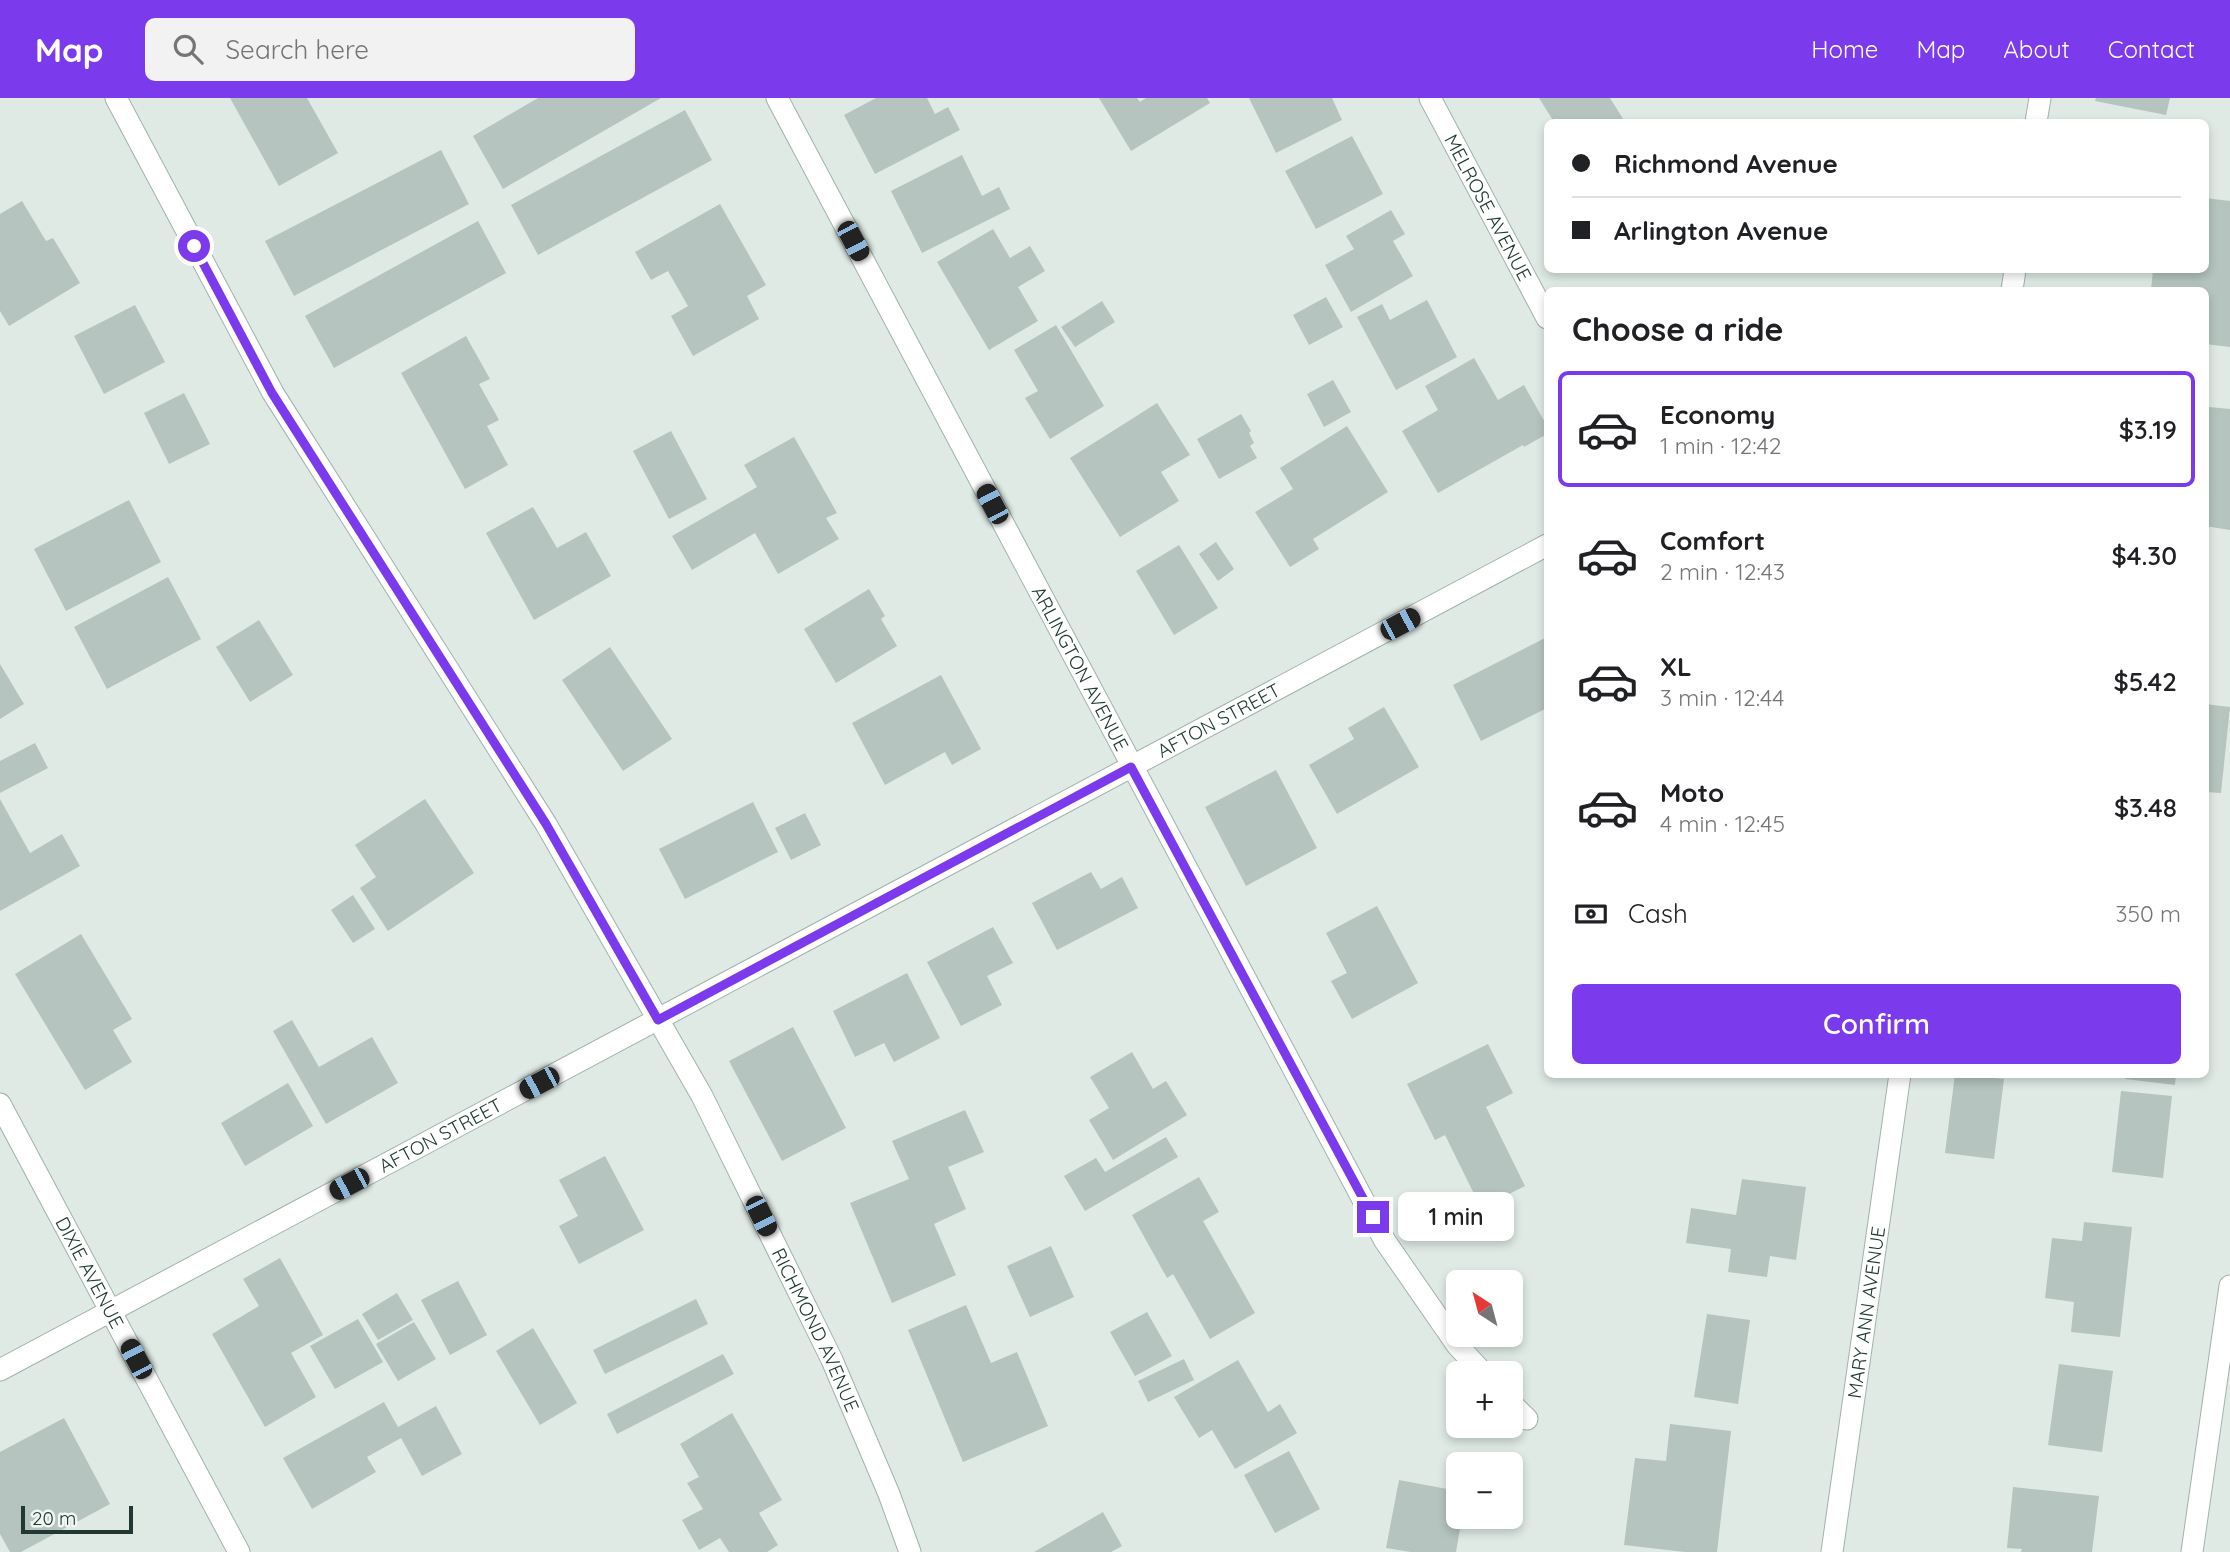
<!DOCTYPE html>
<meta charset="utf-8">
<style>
body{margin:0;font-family:Quicksand,sans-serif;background:#f2f2f2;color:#202124;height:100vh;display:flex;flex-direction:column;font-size:26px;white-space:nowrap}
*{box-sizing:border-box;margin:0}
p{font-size:23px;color:#757577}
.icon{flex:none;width:38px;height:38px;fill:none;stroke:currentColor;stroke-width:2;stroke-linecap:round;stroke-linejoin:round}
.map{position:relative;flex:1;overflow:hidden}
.panel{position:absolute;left:1544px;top:189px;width:665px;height:791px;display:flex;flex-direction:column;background:#fff;border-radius:10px;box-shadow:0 4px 10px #0003}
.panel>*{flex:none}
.top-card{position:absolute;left:1544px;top:21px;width:665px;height:154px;border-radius:10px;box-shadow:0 4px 10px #0003;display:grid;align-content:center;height:154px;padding:0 28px;background:#fff}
.needle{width:46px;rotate:324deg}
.tools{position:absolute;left:1446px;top:1172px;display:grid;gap:14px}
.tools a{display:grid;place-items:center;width:77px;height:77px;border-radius:10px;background:#fff;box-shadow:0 4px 10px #0003;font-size:35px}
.scale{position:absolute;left:21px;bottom:18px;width:112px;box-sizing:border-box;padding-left:7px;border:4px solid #213932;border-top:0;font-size:19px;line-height:24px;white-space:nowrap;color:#213932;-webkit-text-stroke:5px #f0f7f3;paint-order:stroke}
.end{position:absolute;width:32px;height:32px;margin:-16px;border:9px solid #7c3aed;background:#fff;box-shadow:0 0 0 4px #fff}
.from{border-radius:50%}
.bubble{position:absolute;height:49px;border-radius:10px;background:#fff;box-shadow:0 4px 10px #0003;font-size:23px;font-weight:600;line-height:49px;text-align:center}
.car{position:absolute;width:21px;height:42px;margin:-21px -10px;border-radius:9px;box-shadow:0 0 5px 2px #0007;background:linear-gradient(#222 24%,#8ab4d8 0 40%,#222 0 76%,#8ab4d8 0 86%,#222 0)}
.top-card b{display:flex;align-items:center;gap:24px;height:66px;font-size:26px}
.top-card b+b{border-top:2px solid #e0e0e0}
.top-card i{width:18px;height:18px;background:#202124}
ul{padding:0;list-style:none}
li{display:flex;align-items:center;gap:21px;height:116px;margin:0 14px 10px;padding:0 14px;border:4px solid transparent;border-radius:10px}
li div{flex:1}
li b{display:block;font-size:26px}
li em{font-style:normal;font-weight:600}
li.selected{border-color:#7c3aed}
li>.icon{width:63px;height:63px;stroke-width:1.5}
h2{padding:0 28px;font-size:32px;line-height:84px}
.pay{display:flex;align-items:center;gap:18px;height:77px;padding:0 28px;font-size:26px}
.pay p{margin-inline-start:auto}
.cta{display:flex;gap:14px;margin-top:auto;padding:14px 28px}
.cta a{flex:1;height:80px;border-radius:10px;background:#7c3aed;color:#fff;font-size:28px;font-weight:600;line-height:80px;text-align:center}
header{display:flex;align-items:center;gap:42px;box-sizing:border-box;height:98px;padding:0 35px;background:#7c3aed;color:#fff}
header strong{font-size:33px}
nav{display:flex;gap:38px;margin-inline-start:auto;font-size:24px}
.search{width:490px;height:63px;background:#f2f2f2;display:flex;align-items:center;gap:18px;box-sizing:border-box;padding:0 24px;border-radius:10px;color:#757577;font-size:26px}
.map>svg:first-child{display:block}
</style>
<header>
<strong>Map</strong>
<div class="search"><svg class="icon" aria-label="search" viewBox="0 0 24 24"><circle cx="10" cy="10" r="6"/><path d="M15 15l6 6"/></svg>Search here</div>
<nav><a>Home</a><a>Map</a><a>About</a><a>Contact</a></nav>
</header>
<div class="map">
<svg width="2230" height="1454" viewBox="0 0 2230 1454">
<rect width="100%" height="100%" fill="#dfeae5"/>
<path fill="#b5c4be" d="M230,0h77l31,55 -59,33z
M538,0h123l-158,91 -30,-53z
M876,0h51l8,16 13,-7 12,23 -85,44 -31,-59z
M1099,0h38l3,4 6,-4h61l3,5 -79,48z
M1249,0h83l10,22 -66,33z
M1539,0h71l15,24h-71z
M2096,0h74l-4,17 -71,-14z
M685,12l27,50 -174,95 -27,-50z
M1352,38l31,58 -67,35 -31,-58z
M441,52l28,54 -175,92 -29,-55z
M962,57l20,41 17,-9 11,22 -88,44 -31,-62z
M2205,100l25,3v146l-25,-3v-54h-54l2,-20h52z
M22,103l24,40 7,-3 27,45 -71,43 -9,-15v-97z
M720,106l46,81 -19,11 12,23 -66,37 -22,-40 17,-10 -20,-35 -17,9 -16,-28z
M1391,112l14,24 -12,7 20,35 -62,36 -26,-47 29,-16 -8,-13z
M478,123l28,52 -172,95 -29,-52z
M993,131l17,29 20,-12 15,25 -27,16 20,34 -49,29 -52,-88z
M1326,199l17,30 -34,18 -16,-30z
M1427,202l30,57 -61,33 -39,-73 25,-13 8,16z
M1102,203l13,21 -40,25 -14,-20z
M135,207l30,57 -61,32 -30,-58z
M1056,227l48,81 -54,33 -25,-41 13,-7 -24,-41z
M466,238l24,43 -11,5 20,36 -12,6 21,39 -43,24 -64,-116z
M1474,260l24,42 26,-15 23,41v8l-23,13 -1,-2 -85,48 -36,-62 36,-21 -13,-24z
M1333,282l18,32 -27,15 -17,-33z
M184,295l26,51 -41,20 -25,-51z
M1157,305l33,52 -29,17 18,29 -59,36 -50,-79z
M2209,309l21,2v121l-25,-4v-92z
M1241,316l10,17 -2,2 5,10 -4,3 7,12 -38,21 -22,-40z
M1347,328l41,66 -75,47 6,10 -29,18 -35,-55 38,-23 -13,-21z
M671,333l36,68 -38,20 -36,-68z
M794,339l43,76 -11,5 13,21 -61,35 -23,-41 -63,37 -20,-34 85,-49 -13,-22z
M129,402l32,62 -95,49 -32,-62z
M533,409l24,41 29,-16 25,44 -77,44 -48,-87z
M1216,444l18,27 -16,12 -19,-27z
M1179,447l39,63 -44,27 -38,-64z
M168,479l33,62 -94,50 -33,-62z
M869,491l16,27 -4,3 16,27 -61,37 -32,-54z
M259,522l34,55 -43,27 -34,-55z
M1547,539v71l-66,33 -28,-56z
M610,549l62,92 -49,32 -61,-91z
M0,566l24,40 -24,15z
M941,577l40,74 -29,16 -7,-13 -60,33 -33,-62z
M2205,606l25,3 -9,86 -16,-1z
M1384,609l35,60 -82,47 -28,-49 45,-26 -6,-11z
M35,645l13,25 -48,25v-32z
M1276,672l41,78 -71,38 -41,-79z
M0,701l30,54 32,-19 18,32 -80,45z
M425,701l49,74 -86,58 -28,-43 16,-11 -21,-32z
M753,704l25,50 -93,47 -26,-50z
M805,715l16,32 -30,15 -16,-32z
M1091,774l10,17 21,-12 16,31 -81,42 -25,-47z
M353,797l22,34 -22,14 -22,-33z
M1377,808l41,77 -66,36 -21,-38 16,-8 -21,-40z
M993,829l20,36 -26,13 15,29 -41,21 -34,-64z
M81,836l51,85 -19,11 19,32 -47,28 -70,-116z
M907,875l33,65 -46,24 -10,-19 -29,14 -22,-46z
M292,922l27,47 53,-30 26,46 -72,41 -53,-93z
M793,929l53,101 -64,33 -53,-100z
M1488,946l25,49 -27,14 39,79 -44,22 -36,-73 -10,5 -28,-56z
M1132,954l21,37 13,-8 21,34 -74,45 -24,-40 20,-12 -19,-31z
M1955,976l49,5 -10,80 -49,-6z
M2125,976h51l-1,11 -50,-6z
M288,985l25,43 -68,40 -24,-43z
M2121,993l51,5 -9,82 -51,-6z
M965,1012l19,42 -36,15 18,42 -32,15 22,51 -64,28 -42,-100 59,-24 -17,-38z
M1166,1039l12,20 -93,54 -21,-35 32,-18 9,14z
M605,1058l39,74 -65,34 -20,-38 19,-10 -19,-36z
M1199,1079l20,35 -16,9 52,92 -45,26 -37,-65 -6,4 -35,-63z
M1742,1081l64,8 -10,73 -26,-4 -3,21 -39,-5 3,-23 -45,-6 5,-35 45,7z
M2084,1124l48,5 -12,110 -49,-5 3,-30 -29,-4 7,-60 30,3z
M1051,1148l23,51 -44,20 -23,-51z
M280,1160l43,77 -32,18 25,44 -51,30 -53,-93 47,-28 -16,-27z
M458,1183l29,54 -37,20 -29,-55z
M397,1195l16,27 -35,20 -16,-26z
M696,1201l12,25 -103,50 -12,-24z
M966,1207l25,58 26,-11 31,74 -85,36 -55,-132z
M1147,1214l25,44 -37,20 -25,-44z
M1707,1216l43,6 -12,84 -44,-7z
M358,1221l25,43 -48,27 -25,-43z
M414,1224l22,37 -38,22 -22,-37z
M533,1230l44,75 -37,22 -44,-74z
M723,1256l11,20 -117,60 -10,-20z
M1184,1261l10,21 -46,22 -10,-21z
M1238,1262l30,52 12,-8 17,29 -62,36 -23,-39 -13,8 -25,-41z
M2059,1266l54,7 -11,81 -54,-7z
M384,1304l14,25 38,-21 26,48 -40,22 -21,-38 -34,19 9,15 -64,37 -29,-51z
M732,1315l50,87 -23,13 19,32 -11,7h-38l-9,-14 -21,12 -17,-30 21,-11 -16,-26 12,-6 -19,-33z
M64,1320l46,86 -89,48h-11l-10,-18v-82z
M1670,1326l61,7 -14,121h-32l-61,-7 11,-87 31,3z
M1289,1353l31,58 -45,24 -31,-58z
M1399,1382l59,11v26h4l-6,35h-45l-25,-4z
M2013,1389l86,9 -7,56h-71l1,-3 -15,-1z
M1103,1414l19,34 -11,6h-77z"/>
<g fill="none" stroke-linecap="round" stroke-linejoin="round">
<g stroke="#a2b1ac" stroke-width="23">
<g id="minor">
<path id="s1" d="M116,0l157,295 273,431 156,272 130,264 57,134 21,58"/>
<path id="s2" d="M777,0l608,1143 72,104 27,29"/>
<path id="s3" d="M1430,0l117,220"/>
<path d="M2036,24l4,-24"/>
<path d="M2012,192l3,-20"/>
<path id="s4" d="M0,1006l239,448"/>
<path id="s5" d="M0,1272l1547,-825"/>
<path d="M1510,1304l17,17"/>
<path id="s6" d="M1832,1454l68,-478"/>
<path d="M2192,1454l38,-266"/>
</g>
</g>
<use href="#minor" stroke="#fff" stroke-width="21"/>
</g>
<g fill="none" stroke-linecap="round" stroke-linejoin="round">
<path stroke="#7c3aed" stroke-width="9" d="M194,148l78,147 274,431 112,196 473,-253 242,450"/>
</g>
<g text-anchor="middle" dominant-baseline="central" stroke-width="5" stroke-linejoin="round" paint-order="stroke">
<g font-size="19" fill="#213932" stroke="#f0f7f3">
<text stroke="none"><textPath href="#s3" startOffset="124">MELROSE AVENUE</textPath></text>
<text stroke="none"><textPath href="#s2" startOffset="646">ARLINGTON AVENUE</textPath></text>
<text stroke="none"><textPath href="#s5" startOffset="1381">AFTON STREET</textPath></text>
<text stroke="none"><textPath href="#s5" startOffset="499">AFTON STREET</textPath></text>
<text stroke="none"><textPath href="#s4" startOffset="191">DIXIE AVENUE</textPath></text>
<text stroke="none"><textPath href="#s6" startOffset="242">MARY ANN AVENUE</textPath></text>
<text stroke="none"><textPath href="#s1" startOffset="1418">RICHMOND AVENUE</textPath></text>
</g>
</g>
</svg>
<div class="tools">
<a><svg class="needle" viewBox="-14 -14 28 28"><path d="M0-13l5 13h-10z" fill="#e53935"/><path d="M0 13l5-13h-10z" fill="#757577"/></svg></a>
<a>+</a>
<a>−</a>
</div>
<div class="scale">20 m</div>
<i class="end from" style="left:194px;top:148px"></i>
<i class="end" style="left:1373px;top:1119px"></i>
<div class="bubble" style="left:1398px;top:1094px;width:116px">1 min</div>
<i class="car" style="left:853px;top:143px;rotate:152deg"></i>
<i class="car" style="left:992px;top:406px;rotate:332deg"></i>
<i class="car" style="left:1400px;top:526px;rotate:62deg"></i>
<i class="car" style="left:539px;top:985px;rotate:242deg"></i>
<i class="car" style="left:349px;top:1086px;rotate:242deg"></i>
<i class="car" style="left:761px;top:1118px;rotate:154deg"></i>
<i class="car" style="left:136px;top:1261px;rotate:332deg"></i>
<div class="top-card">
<b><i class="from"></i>Richmond Avenue</b>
<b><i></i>Arlington Avenue</b>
</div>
<section class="panel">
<h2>Choose a ride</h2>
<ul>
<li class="selected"><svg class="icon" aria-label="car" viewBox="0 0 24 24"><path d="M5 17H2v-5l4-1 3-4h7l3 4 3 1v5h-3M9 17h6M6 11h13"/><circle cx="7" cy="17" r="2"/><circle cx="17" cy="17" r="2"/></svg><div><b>Economy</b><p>1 min · 12:42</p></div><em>$3.19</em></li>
<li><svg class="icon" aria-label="car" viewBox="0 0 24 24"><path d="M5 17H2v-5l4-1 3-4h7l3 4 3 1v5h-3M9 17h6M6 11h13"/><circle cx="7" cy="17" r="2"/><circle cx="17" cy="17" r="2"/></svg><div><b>Comfort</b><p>2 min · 12:43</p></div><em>$4.30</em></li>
<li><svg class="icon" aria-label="car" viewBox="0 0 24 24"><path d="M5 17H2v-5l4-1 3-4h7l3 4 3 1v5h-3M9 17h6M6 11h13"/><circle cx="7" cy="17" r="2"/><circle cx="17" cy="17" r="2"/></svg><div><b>XL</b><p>3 min · 12:44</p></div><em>$5.42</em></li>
<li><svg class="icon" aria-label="car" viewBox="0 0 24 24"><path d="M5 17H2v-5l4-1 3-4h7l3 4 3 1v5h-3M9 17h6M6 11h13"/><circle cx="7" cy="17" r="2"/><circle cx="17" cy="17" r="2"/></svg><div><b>Moto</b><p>4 min · 12:45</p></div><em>$3.48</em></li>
</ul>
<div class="pay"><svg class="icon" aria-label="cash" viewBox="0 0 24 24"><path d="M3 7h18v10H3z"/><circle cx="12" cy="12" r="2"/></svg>Cash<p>350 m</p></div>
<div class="cta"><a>Confirm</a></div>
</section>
</div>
